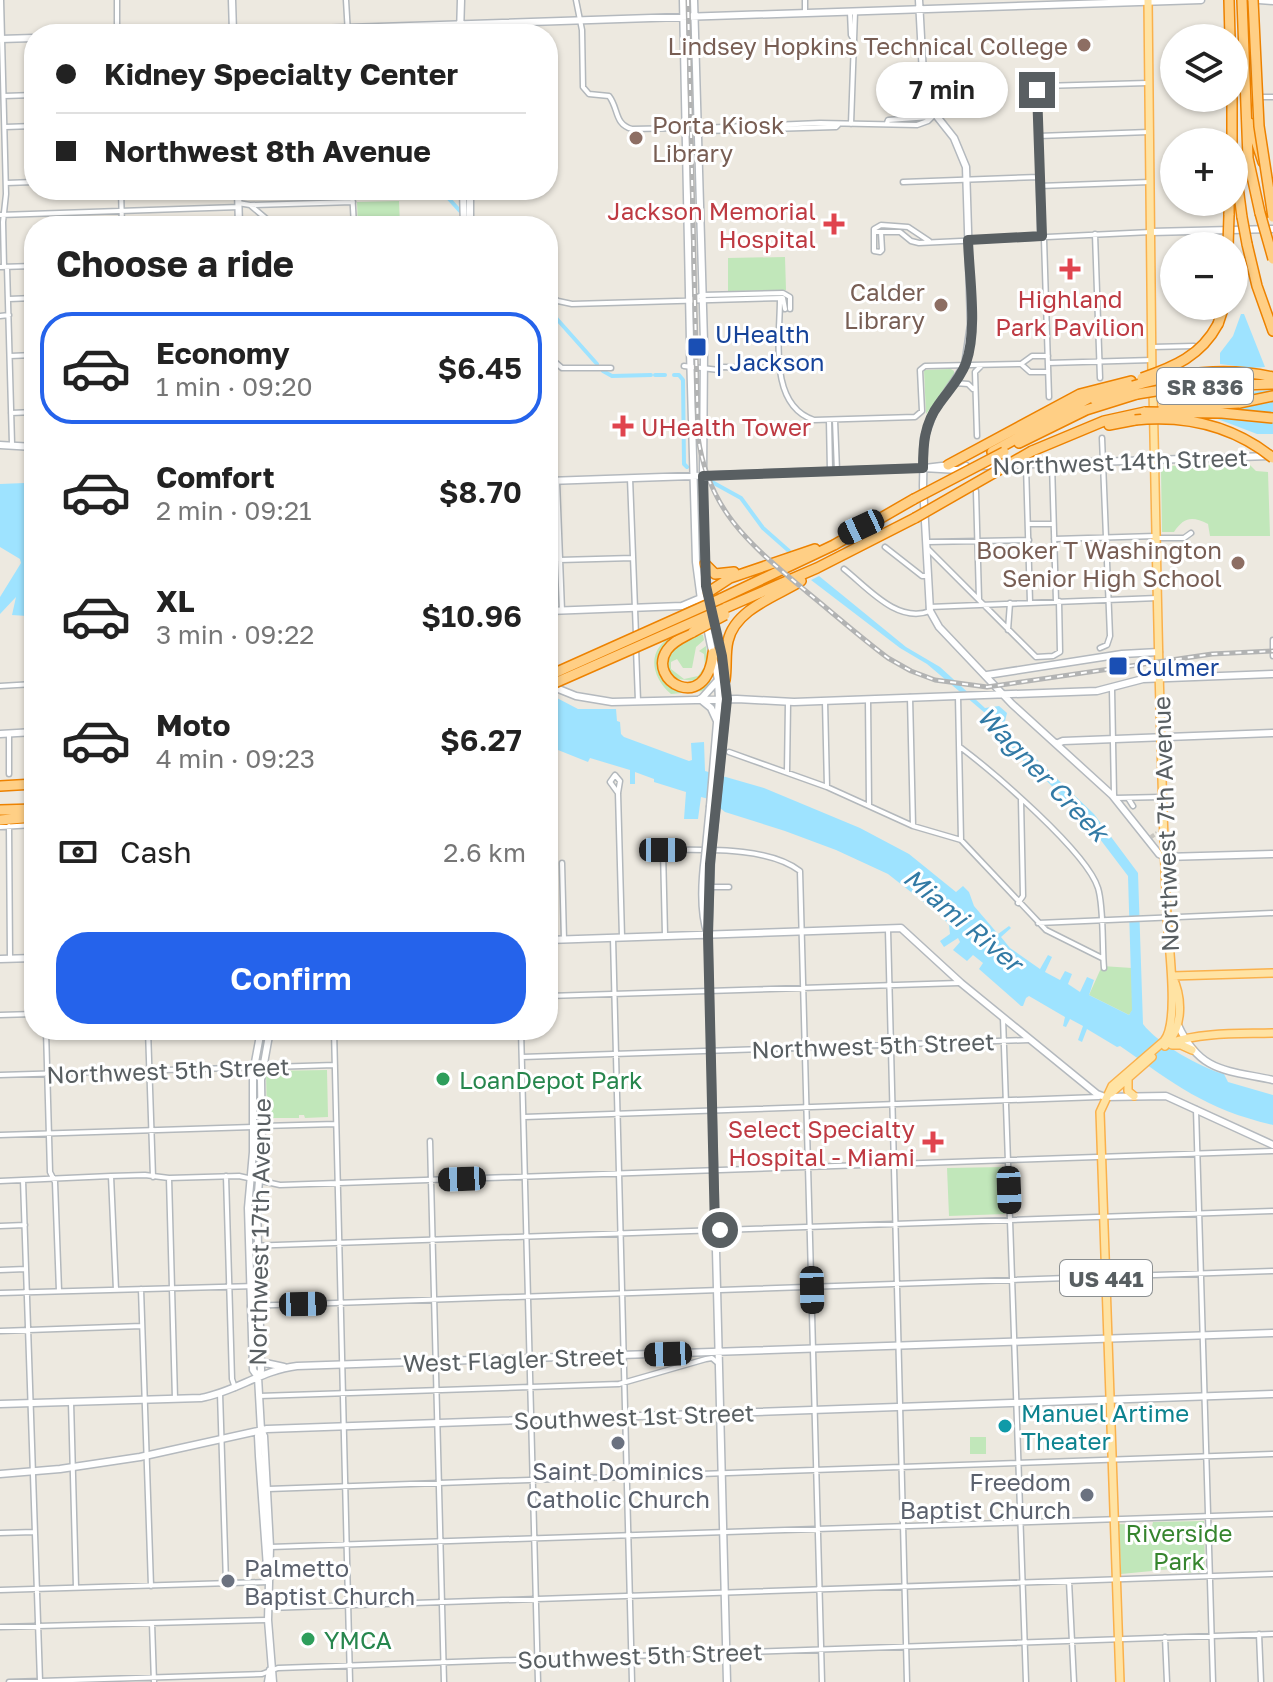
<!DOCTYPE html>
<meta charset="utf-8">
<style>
body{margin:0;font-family:"Golos Text",sans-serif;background:#f2f2f2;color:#222;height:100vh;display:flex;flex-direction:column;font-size:30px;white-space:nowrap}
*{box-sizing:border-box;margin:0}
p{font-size:26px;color:#767676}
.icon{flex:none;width:44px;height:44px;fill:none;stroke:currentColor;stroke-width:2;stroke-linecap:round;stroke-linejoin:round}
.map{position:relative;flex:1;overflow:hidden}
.drawer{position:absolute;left:24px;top:216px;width:534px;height:824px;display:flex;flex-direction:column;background:#fff;border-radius:32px;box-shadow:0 2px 6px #0004}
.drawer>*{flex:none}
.guide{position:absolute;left:24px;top:24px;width:534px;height:176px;border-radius:32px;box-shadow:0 2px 6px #0004;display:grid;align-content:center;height:176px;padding:0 32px;background:#fff}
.fabs{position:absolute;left:1160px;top:24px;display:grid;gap:16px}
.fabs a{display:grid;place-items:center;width:88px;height:88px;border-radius:50%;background:#fff;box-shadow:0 2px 6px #0004;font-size:40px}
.end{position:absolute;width:36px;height:36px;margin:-18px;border:10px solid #595f62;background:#fff;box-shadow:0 0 0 4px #fff}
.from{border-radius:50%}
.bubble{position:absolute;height:56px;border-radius:28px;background:#fff;box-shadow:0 2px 6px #0004;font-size:26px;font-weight:600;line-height:56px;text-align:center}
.car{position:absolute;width:24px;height:48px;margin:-24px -12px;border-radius:10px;box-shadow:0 0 6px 2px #0007;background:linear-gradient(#222 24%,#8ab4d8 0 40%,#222 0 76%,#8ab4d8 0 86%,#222 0)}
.guide b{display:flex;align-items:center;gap:28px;height:76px;font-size:30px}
.guide b+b{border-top:2px solid #e0e0e0}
.guide i{width:20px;height:20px;background:#222}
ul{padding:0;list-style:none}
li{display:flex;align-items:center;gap:24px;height:112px;margin:0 16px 12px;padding:0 16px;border:4px solid transparent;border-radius:32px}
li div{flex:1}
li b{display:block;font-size:30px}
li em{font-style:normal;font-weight:600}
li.current{border-color:#2563eb}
li>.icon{width:72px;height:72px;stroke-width:1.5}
h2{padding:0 32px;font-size:36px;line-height:96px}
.pay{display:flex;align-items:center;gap:20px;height:88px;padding:0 32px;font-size:30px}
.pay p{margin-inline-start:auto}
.action{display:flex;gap:16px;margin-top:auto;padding:16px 32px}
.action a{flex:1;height:92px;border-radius:32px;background:#2563eb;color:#fff;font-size:32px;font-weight:600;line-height:92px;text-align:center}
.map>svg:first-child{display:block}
</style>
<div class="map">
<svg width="1273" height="1682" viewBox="0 0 1273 1682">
<rect width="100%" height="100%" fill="#ede9e0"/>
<path fill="#c1e7ba" d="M399,201l1,25h-42l-1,-24z
M785,257l1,33 -58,1v-33z
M951,369l3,2v6l-28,37 -2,-44z
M1249,464l7,7 12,1 2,64h-60l-2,-12c-16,-8 -24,-7 -34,8h-12l-1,-62 4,-4z
M695,633l8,2 1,5 -8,7 -4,21h-9l-6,-9 -6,3v7l13,10 14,-3 7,-10 -1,-12 -5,-3 7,-5 2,27 -13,8 -17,-2 -2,4 -11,-19 3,-12z
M675,635l2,3 -16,21 20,31 30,-13 -1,9 -6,5 -33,3c-22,-19 -24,-47 4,-59z
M1102,966l30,2v43l-3,4 -40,-20z
M327,1070l1,47 -23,1 -1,-3h-5v3h-32l-1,-47z
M1003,1167l2,47 -56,2 -2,-48z
M970,1437h16v17h-16z
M1204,1521l1,51 -28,1 -5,-4 -51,5 -2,-50 33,2 1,-4z"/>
<path fill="#9ee3ff" d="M1241,314h3l21,53 -13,1 -32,-4v-11l13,-17z
M1273,390v44h-16l-42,-16v-23z
M25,483l9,5v84l-8,9 1,35 -15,-1 4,-18 -16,17v-17l21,-34 -1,-4 -20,-12v-63z
M819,576l87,71 34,20 45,41 14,-2 8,7 -2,8 3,11 86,82 44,59 5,151c14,19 58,44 81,50l4,8 45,13v30c-68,-16 -97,-40 -153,-79l-3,1 -30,-18 -5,13 -4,-2 5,-14 -13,-7 -4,8 -3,-1 2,-9 -36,-21 -3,2 -3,8h-2l-42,-37 4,-6 -10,-8 -6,6 -14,-11 7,-8 -2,-4 -14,9 -4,-6 10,-7 -1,-9 -10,-11 -51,-40 -52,-24 -51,-19 -60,-19 -16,-13 -8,-2 -3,22h-14l2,-27 -32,-10v-3l-19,-7v12h-5v-14l-40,-12 -2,4 -40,-16v-49h7l23,12h38l1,12 3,1 1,12 3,3 65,24 3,-1 -1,-17 13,-1 1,29 59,17 96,40 49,26 47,38 7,-6 6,6 5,14 24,28 11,-8 2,2 -10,9 9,11 30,21 8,-14 4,2 -7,15 15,8 5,-9 7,3 -4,10 12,8 7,-15 7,3 -5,15 40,20 3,-5 -4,-134 -41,-54 -49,-50 -14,-6 -1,-6 -23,-26 -4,4 -3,-2 5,-5 -13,-18 -58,-49 -27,-16 -89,-68z"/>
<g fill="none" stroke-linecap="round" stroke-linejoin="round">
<path stroke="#9ee3ff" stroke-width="4" d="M441,190l19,21
M548,309l49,55
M603,371l9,5 39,-1
M655,375h10
M674,375h5l4,5 1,84 3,3
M712,482l29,16 22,30 26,23"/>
<path stroke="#c8c6c0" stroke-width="4" stroke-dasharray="4 2" stroke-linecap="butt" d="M1151,837l6,-4"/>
<g stroke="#b3b8bc" stroke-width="7">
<path id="street" d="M1,0l5,194 -3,28 1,45
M117,0v34
M346,0l2,34
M576,0l6,30 1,57 6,7 20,2c10,13 5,28 23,33l51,-1 22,3 131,-4 2,-2
M805,0v13
M850,12l1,23 3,5
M4,96l30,-1
M1263,97h10
M887,123l1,-3 42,-3
M851,124l4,-112
M5,127l29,-1
M701,128l119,-5 97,2 11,-4 7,-7
M1038,136l111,-4
M903,182l136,-5
M6,183l28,-1
M1039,186l111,-4
M121,190l1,36
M352,190l2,36
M238,203l12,2 25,21
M250,205l103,-3
M0,215l239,-8
M874,232v19l6,1 2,-2 -1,-18
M1095,234l5,144
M929,241l-21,-14 -27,-2 -7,4v3h26l11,9 8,2 232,-11
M0,267l34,-1
M7,267l5,177
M548,295l10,6 14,3 211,-6 2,11
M9,299l25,-1
M692,299l10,-4 81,-2 7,4v12
M780,299c0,38 -12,106 34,121l101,-3 7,-6 -2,-41 5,-4 96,-2 11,-8h16
M0,316l9,-1
M1152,347l42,-1
M10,356l24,-1
M548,356l14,12h49
M1048,363l104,-3
M1021,364l9,8h17
M684,366l35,4
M722,367l59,1
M955,383l13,1 5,5
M1049,397l-5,-158 -4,-9 -3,-140 5,-4 106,-3
M11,413l23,-1
M829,420l1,51
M835,420l2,51
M977,436l-2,-64 6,-6
M1052,464l4,137
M1026,465l4,137
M630,478l6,157
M557,481l5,130
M976,491l3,108
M1028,524h25
M1156,538h28l7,-5
M1054,539l102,-3
M927,542l102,-2
M885,547l37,29h4
M928,549l108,108 17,-1 7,-4 -1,-51
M1029,551l25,-1
M559,560l74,-2
M844,569c23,18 53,55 86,42
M929,607l229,-9
M1008,630l2,-27
M1273,640v16
M636,648l2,53
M1100,648l7,-3 3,-9 -8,-198
M0,686l34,-2
M1112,689l2,106
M958,696l3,144
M910,697l3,129
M868,699l1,106
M825,701l2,86
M9,734v40
M960,747c32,24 127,105 138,141 6,19 4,59 6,80
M729,752l98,35 86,39 48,14 85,90 56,28
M787,772l1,-69
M618,793l-8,-11 5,-7 5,6 -2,12 4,144
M1115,798l46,-1
M1128,798l5,8
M9,826l1,133
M0,827l34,-2
M562,863l2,77
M710,887h19
M1018,903l5,-7 -2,-96
M1038,923l235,-10
M888,930l19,752
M665,935l-2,-85c40,0 104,-4 137,21l22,811
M613,938l19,744
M548,996l411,-13
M0,1015l34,-1
M1003,1018l23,664
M46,1030l4,142 5,10 4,109
M148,1030l5,147
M334,1030l16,652
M521,1030l17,652
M522,1057l507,-17
M0,1075l335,-10
M1196,1109l17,573
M524,1117l575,-20
M262,1126l74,-2
M0,1135l253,-8
M430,1141l14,541
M111,1176l5,114
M226,1176l6,203 3,9
M169,1178l6,221
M23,1180l17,501
M0,1181l111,-5 34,-1 24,3 70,-2 41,9 993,-34
M0,1226l25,-1
M249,1246l1024,-35
M0,1270l26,-1
M141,1289l10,297
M0,1293l259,-7
M250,1306l1023,-35
M0,1331l142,-5
M220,1393l6,190
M259,1396l360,-12 87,-25 6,-1 7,6
M71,1402l5,185
M268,1489l1005,-35
M0,1533l34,-1
M270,1547l1003,-33
M1069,1581l5,101
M0,1590l268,-8
M268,1608l1005,-34
M152,1623l2,59
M0,1627l268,-7
M1259,1634l2,48
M1165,1637l2,45
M9,1682l253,-8 16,-6 995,-34"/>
</g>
<g stroke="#b4b9be" stroke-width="9">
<path id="secondary" d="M232,0l1,32
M683,0l7,342
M694,0l10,342
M919,0l5,93 11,21 19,24 12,29 5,158 -6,40 -31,46 -10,27 -1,48 7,125 9,16 73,77 100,91 47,59 6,3 108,-3
M1259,0l14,1
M163,34l1038,-34
M460,34l1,-34
M0,39l34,-1
M238,190l1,36
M463,190l1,36
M470,190v36
M1151,232l122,-3
M690,351l6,211 6,45
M704,352l-1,124 2,88 3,32
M0,445l34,2
M981,466l288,-10
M925,468l25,-3
M548,481l375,-13 36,2 7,-4
M548,611l134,-5 19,-8
M713,619l10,44
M706,622l12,58 1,19 -9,107
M987,675l135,-21 37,-2
M551,686l25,10 36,6 125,-3 57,3 303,-11 46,-12 130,-5
M702,698l16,-18
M700,699l11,9 6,13
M0,734l34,-2
M1056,744l7,-3 210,-8
M716,809l11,-110 -2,-21
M705,857c-3,23 -5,55 3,78
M711,858l-3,77 19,747
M548,940l353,-12 60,55 136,111 8,3 61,-1 107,49
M0,959l34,-1
M1178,1025c22,48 49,45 95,55
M261,1030l-8,43v79l-5,56 5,162 5,7 3,53 3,6 6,111 -2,73 5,62
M261,1362l23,5
M258,1377l3,-7 -4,-166 5,-58 -1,-66 9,-50
M0,1404l201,-6c34,-6 61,-28 96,-32l976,-33
M261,1430l-3,6 1,20 9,125
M0,1474l60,-5 80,-12 127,-28 1006,-35
M268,1682l2,-12"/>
</g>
<g stroke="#fab14c" stroke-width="10">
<path id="primary" d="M1148,0l4,378
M1172,976l101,-3
M1170,1043c32,-11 69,-9 103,-10
M1172,1045h9l11,5
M1165,1046c18,-17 18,-48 7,-70
M1128,1079v12l6,5
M1111,1093l41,-36
M1120,1682l-20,-570 12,-26 52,-45c16,-19 4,-98 3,-126 -8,-175 -10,-350 -14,-525"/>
</g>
<g stroke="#ed8200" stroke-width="12">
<path id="highway" d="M1229,0l1,38
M1242,0l6,158 12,55
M1232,98v44
M1250,123l13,39
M1234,157l8,60
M1229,215v-13
M1247,244l10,42 16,45
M1218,324l6,-18
M1095,400l38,-14
M1239,403l34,-7
M1109,425l26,-5
M1019,443l67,-33 51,-16
M1032,451l72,-30 41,-9
M992,452l106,-59
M948,465l132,-71 51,-13
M705,564l10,10 19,-2
M707,593l23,-15 85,-29
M720,599l114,-54 80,-46
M725,608l92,-40 98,-50
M693,632c-9,5 -20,9 -26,18 -21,31 40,65 46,3
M725,680c2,-13 0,-27 3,-39 7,-32 49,-45 73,-60
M0,786l34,-2
M0,810l34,-1
M0,820l34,-3"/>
</g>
<use href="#street" stroke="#fff" stroke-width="4"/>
<use href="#secondary" stroke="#fff" stroke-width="6"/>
<use href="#primary" stroke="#ffe3a3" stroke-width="7"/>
<use href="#highway" stroke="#ffcf85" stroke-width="9"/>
<g stroke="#b2b3b3" stroke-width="5">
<path id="rail" d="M688,0l10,437c11,76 54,109 109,155 27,22 53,45 81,66l23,13 24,9 52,7 225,-33 61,-3"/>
</g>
<use href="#rail" stroke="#fff" stroke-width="2" stroke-dasharray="6" stroke-linecap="butt"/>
<g stroke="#b4b9be" stroke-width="9" stroke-linecap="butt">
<path id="secondary-bridge" d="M705,857l5,-51
M711,858l5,-49"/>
</g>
<g stroke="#ed8200" stroke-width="12" stroke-linecap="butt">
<path id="highway-bridge" d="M1253,0l6,126 14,91
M1260,213l13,46
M1242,217l5,27
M1228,246l1,-31
M1142,378c32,-11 59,-22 76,-54
M1133,386c44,-13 94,-19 140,-9
M1137,394l43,-7 93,-3
M1163,407l76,-4
M1145,412l77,1 51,5
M1135,420c50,-5 98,6 138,38
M914,499l90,-47
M915,518l117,-67
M693,632l32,-17
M548,676l172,-77
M548,686l177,-78"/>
</g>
<use href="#secondary-bridge" stroke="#fff" stroke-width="6"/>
<use href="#highway-bridge" stroke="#ffcf85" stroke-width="9"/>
</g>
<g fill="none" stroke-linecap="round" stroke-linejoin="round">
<path stroke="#595f62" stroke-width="10" d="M720,1230h-5l-7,-295 2,-71 17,-165 -5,-43 -16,-70 -3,-110 220,-8c0,-23 1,-44 16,-64 9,-13 21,-25 27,-41 12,-34 3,-87 2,-123l74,-4 -5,-146"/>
</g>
<g fill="#8d6e63" stroke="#fff" stroke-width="3">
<circle cx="1084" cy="45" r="8"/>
<circle cx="636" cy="138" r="8"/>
<circle cx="941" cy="305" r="8"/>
<circle cx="1238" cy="563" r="8"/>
</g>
<g fill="#e0444e" stroke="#fff" stroke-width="3">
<path d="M830 212h8v8h8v8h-8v8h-8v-8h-8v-8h8z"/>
<path d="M1066 257h8v8h8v8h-8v8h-8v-8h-8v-8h8z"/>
<path d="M619 414h8v8h8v8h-8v8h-8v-8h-8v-8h8z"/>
<path d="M929 1130h8v8h8v8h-8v8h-8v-8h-8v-8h8z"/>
</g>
<g fill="#1a4fb4" stroke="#fff" stroke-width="3">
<rect x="687" y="337" width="20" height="20" rx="4"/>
<rect x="1108" y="656" width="20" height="20" rx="4"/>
</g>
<g fill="#2e9e5b" stroke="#fff" stroke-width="3">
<circle cx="443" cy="1079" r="8"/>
<circle cx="308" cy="1639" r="8"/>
</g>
<circle fill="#0f9aa8" stroke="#fff" stroke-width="3" cx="1005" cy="1426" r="8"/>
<g fill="#6b7280" stroke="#fff" stroke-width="3">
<circle cx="618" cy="1443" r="8"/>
<circle cx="1087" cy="1495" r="8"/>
<circle cx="228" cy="1581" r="8"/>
</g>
<g text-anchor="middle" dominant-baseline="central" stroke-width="6" stroke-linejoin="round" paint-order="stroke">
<g fill="#fff" stroke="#8b8f91" stroke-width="2">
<rect x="1157" y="368" width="96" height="36" rx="6"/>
<rect x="1060" y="1260" width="92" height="36" rx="6"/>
</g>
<g font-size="22" font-weight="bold" fill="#595f62">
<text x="1205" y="386">SR 836</text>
<text x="1106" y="1278">US 441</text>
</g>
<g font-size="24" fill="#785e54" stroke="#fff" text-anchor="end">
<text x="1068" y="45">Lindsey Hopkins Technical College</text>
<text x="652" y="124" text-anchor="start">Porta Kiosk<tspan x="652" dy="28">Library</tspan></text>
<text x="925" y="291">Calder<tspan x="925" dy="28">Library</tspan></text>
<text x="1222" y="549">Booker T Washington<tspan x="1222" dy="28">Senior High School</tspan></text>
</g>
<g font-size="24" fill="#be3a42" stroke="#fff" text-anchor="end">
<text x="816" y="210">Jackson Memorial<tspan x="816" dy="28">Hospital</tspan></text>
<text x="1070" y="298" text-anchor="middle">Highland<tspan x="1070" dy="28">Park Pavilion</tspan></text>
<text x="641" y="426" text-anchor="start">UHealth Tower</text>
<text x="915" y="1128">Select Specialty<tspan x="915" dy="28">Hospital - Miami</tspan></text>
</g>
<g font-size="24" fill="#164399" stroke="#fff" text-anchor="start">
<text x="715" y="333">UHealth<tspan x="715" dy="28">| Jackson</tspan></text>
<text x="1136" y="666">Culmer</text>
</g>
<g font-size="24" fill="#595f62" stroke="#fff">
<text transform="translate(1120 461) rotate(-2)">Northwest 14th Street</text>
<text transform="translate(1165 824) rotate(-92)">Northwest 7th Avenue</text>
<text transform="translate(873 1045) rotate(-2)">Northwest 5th Street</text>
<text transform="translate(168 1070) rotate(-2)">Northwest 5th Street</text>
<text transform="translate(259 1232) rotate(-89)">Northwest 17th Avenue</text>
<text transform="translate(514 1359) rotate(-2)">West Flagler Street</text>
<text transform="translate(634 1416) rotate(-2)">Southwest 1st Street</text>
<text transform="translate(640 1655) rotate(-2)">Southwest 5th Street</text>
</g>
<g font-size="24" fill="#27864d" stroke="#fff" text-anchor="start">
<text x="459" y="1079">LoanDepot Park</text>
<text x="324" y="1639">YMCA</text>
</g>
<g font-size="24" fill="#0d838f" stroke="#fff" text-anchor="start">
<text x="1021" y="1412">Manuel Artime<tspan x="1021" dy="28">Theater</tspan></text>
</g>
<g font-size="24" fill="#5b616d" stroke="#fff">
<text x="618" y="1470">Saint Dominics<tspan x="618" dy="28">Catholic Church</tspan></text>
<text x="1071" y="1481" text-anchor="end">Freedom<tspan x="1071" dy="28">Baptist Church</tspan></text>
<text x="244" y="1567" text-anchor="start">Palmetto<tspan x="244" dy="28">Baptist Church</tspan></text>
</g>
<g font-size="24" fill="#36852e" stroke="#fff">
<text x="1179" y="1532">Riverside<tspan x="1179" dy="28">Park</tspan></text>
</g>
<g font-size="26" font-style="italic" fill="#327aa5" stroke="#fff">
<text transform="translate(1043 774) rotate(46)">Wagner Creek</text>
<text transform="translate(963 920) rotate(40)">Miami River</text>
</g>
</g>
</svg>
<div class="fabs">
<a><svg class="icon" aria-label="layers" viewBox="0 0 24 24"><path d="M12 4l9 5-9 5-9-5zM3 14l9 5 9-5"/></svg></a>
<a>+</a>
<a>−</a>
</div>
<i class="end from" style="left:720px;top:1230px"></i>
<i class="end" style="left:1037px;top:90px"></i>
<div class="bubble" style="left:876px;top:62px;width:132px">7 min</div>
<i class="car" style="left:861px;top:527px;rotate:245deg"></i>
<i class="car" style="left:663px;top:850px;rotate:90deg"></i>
<i class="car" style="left:462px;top:1179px;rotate:268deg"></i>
<i class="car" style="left:1009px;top:1190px;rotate:178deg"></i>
<i class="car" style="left:812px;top:1290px;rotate:179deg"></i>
<i class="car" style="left:303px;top:1304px;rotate:89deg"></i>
<i class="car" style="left:668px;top:1354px;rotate:268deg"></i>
<div class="guide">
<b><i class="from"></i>Kidney Specialty Center</b>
<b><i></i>Northwest 8th Avenue</b>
</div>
<section class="drawer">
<h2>Choose a ride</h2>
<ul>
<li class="current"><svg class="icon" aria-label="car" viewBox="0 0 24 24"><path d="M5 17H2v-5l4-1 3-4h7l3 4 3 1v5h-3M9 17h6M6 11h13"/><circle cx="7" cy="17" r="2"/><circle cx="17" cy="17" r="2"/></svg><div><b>Economy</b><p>1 min · 09:20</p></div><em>$6.45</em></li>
<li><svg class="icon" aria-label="car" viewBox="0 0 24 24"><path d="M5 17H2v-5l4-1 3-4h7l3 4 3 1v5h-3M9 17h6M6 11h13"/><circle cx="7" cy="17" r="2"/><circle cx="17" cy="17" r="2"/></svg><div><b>Comfort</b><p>2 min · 09:21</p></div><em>$8.70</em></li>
<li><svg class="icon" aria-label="car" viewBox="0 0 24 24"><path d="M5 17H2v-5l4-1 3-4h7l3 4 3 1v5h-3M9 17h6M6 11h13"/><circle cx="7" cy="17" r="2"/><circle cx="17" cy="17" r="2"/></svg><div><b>XL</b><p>3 min · 09:22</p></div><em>$10.96</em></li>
<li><svg class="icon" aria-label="car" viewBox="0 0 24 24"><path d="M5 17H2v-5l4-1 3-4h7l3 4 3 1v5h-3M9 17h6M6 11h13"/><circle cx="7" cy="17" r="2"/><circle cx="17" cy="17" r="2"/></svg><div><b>Moto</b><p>4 min · 09:23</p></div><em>$6.27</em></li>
</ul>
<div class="pay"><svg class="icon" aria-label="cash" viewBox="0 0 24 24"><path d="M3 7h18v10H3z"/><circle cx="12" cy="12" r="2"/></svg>Cash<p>2.6 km</p></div>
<div class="action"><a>Confirm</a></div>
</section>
</div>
